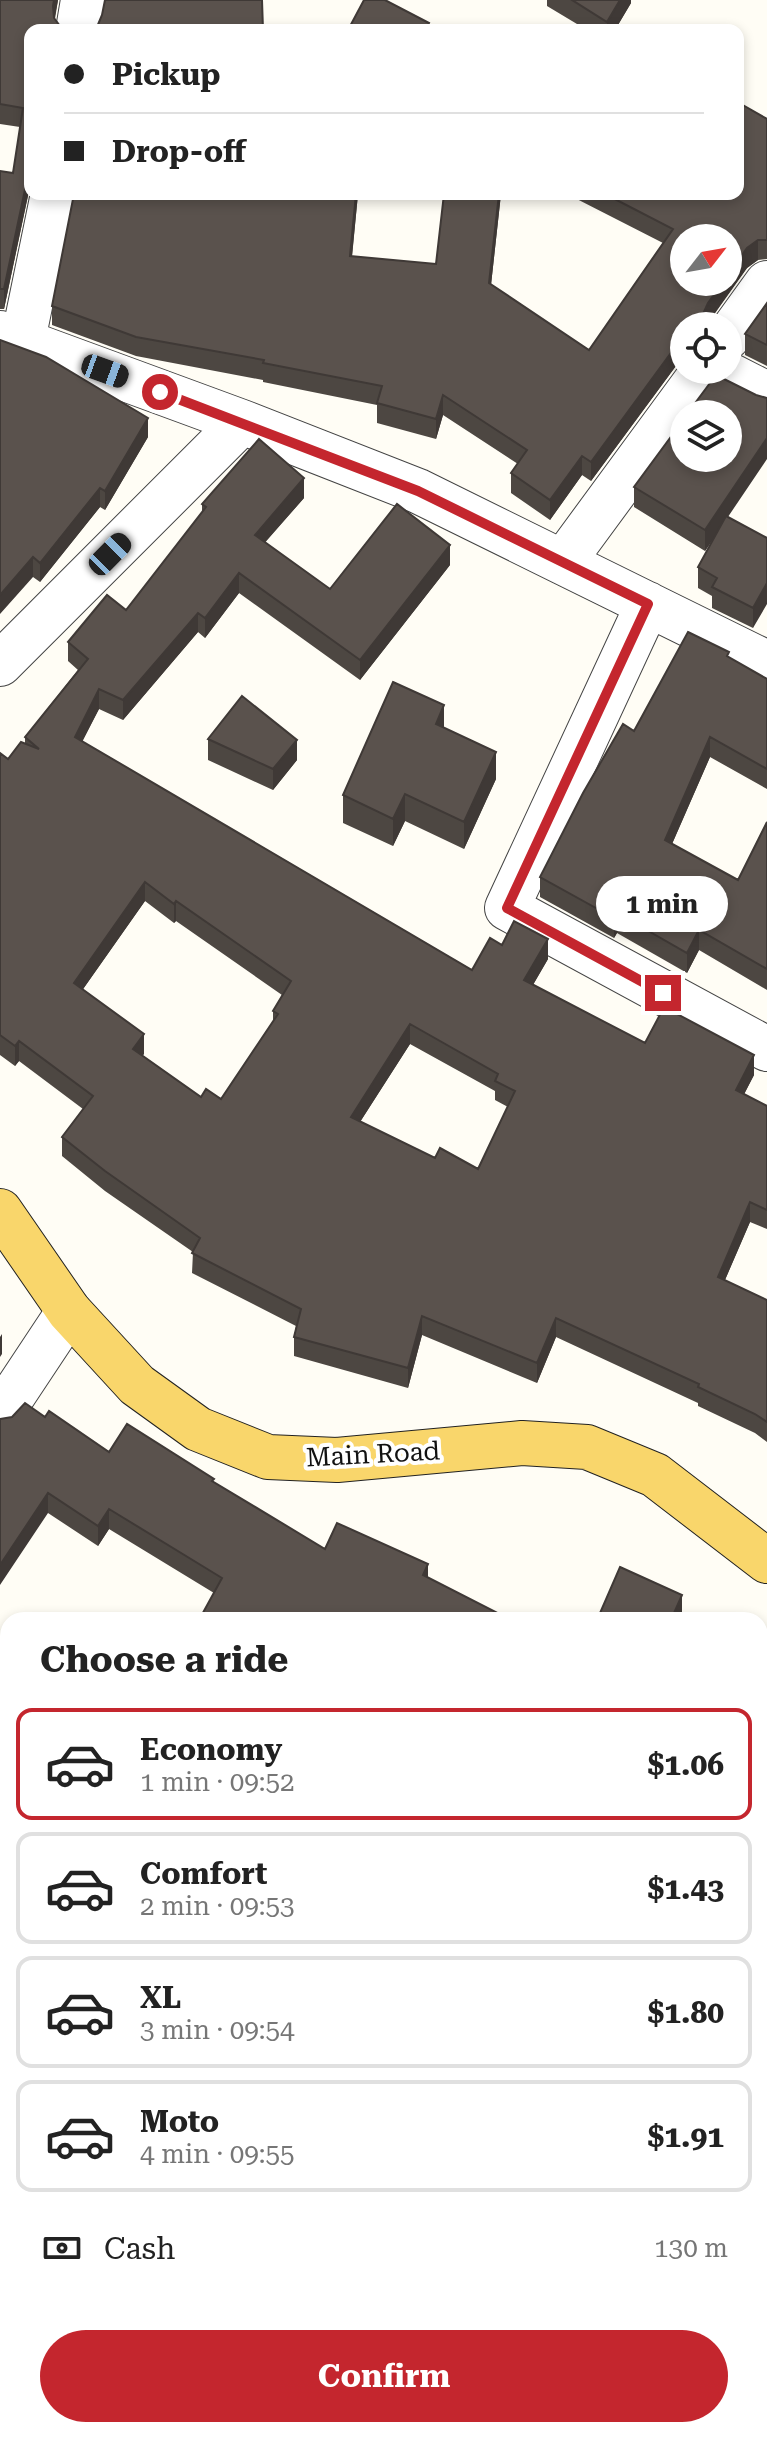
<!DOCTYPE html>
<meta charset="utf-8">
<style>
body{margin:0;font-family:"Roboto Serif",serif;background:#f6f6f6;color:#222;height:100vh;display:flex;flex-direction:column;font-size:30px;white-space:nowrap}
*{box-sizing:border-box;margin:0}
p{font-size:26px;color:#767676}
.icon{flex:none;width:44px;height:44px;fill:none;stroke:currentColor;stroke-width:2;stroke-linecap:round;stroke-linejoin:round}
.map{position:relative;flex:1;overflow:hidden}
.side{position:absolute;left:0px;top:1612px;width:768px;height:826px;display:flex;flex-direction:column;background:#fff;border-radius:24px 24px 0 0;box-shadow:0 4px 12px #0003}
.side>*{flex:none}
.guide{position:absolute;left:24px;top:24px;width:720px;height:176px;border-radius:16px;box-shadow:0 4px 12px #0003;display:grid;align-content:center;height:176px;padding:0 40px;background:#fff}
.needle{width:52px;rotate:59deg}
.tools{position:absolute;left:670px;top:224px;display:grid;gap:16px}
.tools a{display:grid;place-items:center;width:72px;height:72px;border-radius:50%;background:#fff;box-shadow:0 4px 12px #0003;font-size:40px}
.end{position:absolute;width:36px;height:36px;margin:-18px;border:10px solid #c4262e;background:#fff;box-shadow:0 0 0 4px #fff}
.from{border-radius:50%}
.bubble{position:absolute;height:56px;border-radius:28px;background:#fff;box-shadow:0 4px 12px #0003;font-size:26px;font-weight:700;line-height:56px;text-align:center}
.car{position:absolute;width:24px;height:48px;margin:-24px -12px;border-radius:10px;box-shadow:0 0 6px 2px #0007;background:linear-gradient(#222 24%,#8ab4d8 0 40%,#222 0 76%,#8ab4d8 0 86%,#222 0)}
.guide b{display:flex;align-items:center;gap:28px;height:76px;font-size:30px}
.guide b+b{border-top:2px solid #e0e0e0}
.guide i{width:20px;height:20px;background:#222}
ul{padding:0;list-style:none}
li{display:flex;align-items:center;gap:24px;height:112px;margin:0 16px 12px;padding:0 24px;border:4px solid #e0e0e0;border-radius:16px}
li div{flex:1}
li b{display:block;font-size:30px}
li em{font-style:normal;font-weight:700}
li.active{border-color:#c4262e}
li>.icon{width:72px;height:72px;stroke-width:1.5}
h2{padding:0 40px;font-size:36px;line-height:96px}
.pay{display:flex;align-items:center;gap:20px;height:88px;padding:0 40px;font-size:30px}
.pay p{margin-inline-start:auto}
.button{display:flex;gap:16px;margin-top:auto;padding:16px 40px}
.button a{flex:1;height:92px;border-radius:48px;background:#c4262e;color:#fff;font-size:32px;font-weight:700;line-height:92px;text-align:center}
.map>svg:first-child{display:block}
</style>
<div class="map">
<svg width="767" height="2437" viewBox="0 0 767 2437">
<rect width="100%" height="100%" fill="#fffdf5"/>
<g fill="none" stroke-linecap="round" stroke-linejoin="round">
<g stroke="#444" stroke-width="46">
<path id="minor" d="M78,30l5,-30
M0,333l242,89 176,69 349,172
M728,337l39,-54
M23,340l30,-146
M720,370l47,24
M563,562l141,-192
M648,604l-141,304 260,141
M0,664l242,-242
M0,1415l69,-104
M0,1769l8,5
M760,2191l7,4
M0,2232l8,4
M358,2430l12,7
M233,2437l3,-7"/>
</g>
<g stroke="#222" stroke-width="46">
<path id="primary" d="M0,1211l69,100 68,74 61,44 70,28 69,3 185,-17 65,4 68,28 112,86"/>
</g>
<use href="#minor" stroke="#fff" stroke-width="44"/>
<use href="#primary" stroke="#f9d66b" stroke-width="44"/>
</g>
<path fill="#4d4742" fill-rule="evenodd" d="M0,0h58l-3,19 -25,11v156l-26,123h-4v-138l13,2 7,-46 -20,-3z
M547,0h84v3l-16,27h-28l-40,-24z
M767,119v140l-9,1 -11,8 -39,54 -24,4v29l-93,126 -9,-6 -32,45 -39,-27v-20l7,-9 -75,-49 -7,24 -59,-16v-18l-114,-23v-2l-127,-24 -84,-31v-19l22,-112h284l-6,63 84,7 8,-70h57l-10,91 98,65 74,-107 -96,-49h171z
M767,303v63l-22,-11v-21z
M0,340l148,97 -43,73 -5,-3 -60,75 -7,-5z
M634,487l94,30 39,21 -14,90 -41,-20v-12l-14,-8v-21l16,-29 -9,13 -71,-44z
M304,498l-39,44 65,47 120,-24 -90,115 -121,-87 -34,45 -7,-6 -75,88 -24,-11 -17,32 390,229 30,-25 46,14 -15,26 112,58 109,32 -10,19 23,12v123l-17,-7 -25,58 42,20v142l-12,-9 -57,-27v-3l-142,-66 -19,46 -115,-48 -14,53 -114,-32v-19l2,-11 -104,-53 1,-21 -88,-61 -43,-35v-19l21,-28 -64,-48 -4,5 -15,-11v-302l8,6 17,-16v-6l53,-67 -10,-9v-19l58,-32 76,-98v-8zM145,901l29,22 2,-2 106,74 -9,16v11l-52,77 -20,-2 -59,-42 2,-1 -61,-65zM410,1044l85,47v9l13,7 -30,62 -43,-11 -75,-36z
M729,657l38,22v110l-57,-32 -38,87 66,36 29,-58v168l-68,-40 -12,23 -70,-40 -3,5 -74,-41v-20l94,-146z
M444,728l52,51 -32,70 -59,-28 -12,25 -50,-23v-28z
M208,739l89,21 -24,30 -65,-30z
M45,1417l64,35 105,30 111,67 103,15 -214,29 -105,-64 -11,17 -50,-33z
M760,1650l7,4v115l-7,-5z
M760,2001l7,4v103l-7,-4z
M0,2040l8,3v101l-8,-3z
M0,2242l8,4v124l-8,-5z
M760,2266l7,4v88l-7,-4z
M108,2430h104l2,3 5,4h-100z
M492,2430h268l7,7h-262z"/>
<path fill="#3f3936" d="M54,0h4l-5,26v-20z
M620,0h11v3l-16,27h-8v-8z
M30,166v20l-26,123v-20z
M356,194h2l-8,82v-20z
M499,194h2l-12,109v-20z
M758,240v20l-11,8 -41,58h-3v-12l5,-11 15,-21h5v-7l19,-27z
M684,335v20l-93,126v-19z
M443,395v20l-7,24v-20z
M148,418v19l-43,73v-19z
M767,438v21l-62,92v-21z
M582,456v19l-32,45v-20z
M304,478v20l-49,56v-19z
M100,488v19l-60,75v-19z
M450,545v20l-90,115v-20z
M33,557v20l-33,37v-19z
M239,573v20l-34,45v-20z
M767,583v21l-14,24v-20z
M198,613v19l-75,88v-20z
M99,689v20l-24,47v-19z
M444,705v28l-8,-9z
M710,737v20l-45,103v-20z
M297,740v20l-24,30v-21z
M496,752v27l-32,70v-27z
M405,794v27l-12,25v-27z
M145,882v19l-71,101v-19z
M176,901v20l-2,2v-19z
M617,913v20l-3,5v-20z
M699,930v20l-12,23v-20z
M548,939v20l-24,41v-20z
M410,1024v20l-59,92v-19z
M144,1034v20l-11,14v-19z
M19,1041v20l-4,5v-20z
M754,1055v20l-18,35v-20z
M750,1202v20l-32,74v-19z
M422,1316v19l-14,53v-20z
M556,1318v19l-19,46v-20z
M2,1334v20l-2,3v-20z
M48,1493v20l-48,72v-20z
M109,1509v20l-11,17v-20z
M428,1564v20l-5,-9z
M682,1595v20l-2,5h-9z
M8,1942v21l-8,13v-20z
M406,2430h13l-5,7h-11z"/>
<path fill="#5a524d" stroke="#3f3936" stroke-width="2" fill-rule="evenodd" d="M0,0h54l-1,6 1,12 9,12h-33v136l-26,123h-4v-118l13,2 10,-65 -23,-4z
M105,0h157l1,30h-171l5,-3 5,-12z
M364,0h21l44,23 -4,7h-77z
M572,0h48l-13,22z
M741,104l26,15v121h-9l-11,8 -19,27v-37h-44v44h39l-15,21 -5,11 2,12h-21v9l-93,127 -9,-6 -32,44 -39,-27 16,-23 -84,-55 -7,24 -59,-16 5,-17 -119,-23 1,-3 -128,-23 -84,-31 22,-112h282l-6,62 86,8 8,-70h55l-10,89 100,67 84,-121 -68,-35h133v-85z
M767,303v42l-22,-11z
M0,340l46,17 102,61 -43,73 -5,-3 -60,75 -7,-6 -33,38z
M716,375l40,20 11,3v40l-62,92 -71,-43 50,-68v39h44v-44h-41z
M259,439l45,39 -49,57 75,54 67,-85 53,41 -90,115 -121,-87 -34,45 -7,-5 -75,87 -24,-11 -24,48 397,233 18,-32 12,7 12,-24 34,18 -24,41 121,63 19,-36 90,48 -18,35 31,16v104l-17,-8 -32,75 49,23v122l-12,-8 -57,-27 1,-3 -143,-66 -19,45 -115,-47 -14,52 -114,-31 7,-28 -109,-56 8,-15 -95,-67 -43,-34 31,-41 -74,-55 -4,5 -15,-11v-282l8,6 13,-17 18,7 -14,-12 63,-78 -20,-17 39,-47 19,15 80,-103 -4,-3zM145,882l29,22 2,-3 115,80 -18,30 5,3 -57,85 -15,-10 -5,8 -68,-48 11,-15 -70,-51zM410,1024l88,50 -3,7 20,10 -37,78 -38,-21 -5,10 -84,-41z
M726,516l41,22v45l-14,25 -41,-21 5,-9 -19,-11z
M688,632l41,20 -2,4 40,23v90l-57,-32 -45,103 73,40 29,-58v147l-68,-39 -12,23 -70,-40 -3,5 -74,-41 43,-84 40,-69 11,7z
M393,682l51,23 -8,19 60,28 -32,70 -59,-28 -12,25 -50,-24z
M242,696l55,44 -24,29 -65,-30z
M25,1403l20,14 4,-6 60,41 18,-28 87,55 -2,2 113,68 12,-26 91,41 -5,11 88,45h-312l23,-42 -113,-69 -11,17 -50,-33 -48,72v-146l12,-2z
M620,1567l62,28 -11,25h-74z
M760,1650l7,4v95l-7,-5z
M0,1846l8,4v92l-8,14z
M760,2001l7,4v84l-7,-4z
M0,2040l8,3v81l-8,-3z
M0,2242l8,4v104l-8,-4z
M760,2266l7,4v68l-7,-4z
M767,2377v60h-258l4,-7h247v-42z
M0,2429l19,8h-19z
M141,2430h71l2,3 5,4h-67z
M266,2430h78l10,7h-92z
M391,2430h15l-3,7h-19z
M252,2432l9,5h-13z"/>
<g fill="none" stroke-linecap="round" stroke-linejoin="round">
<path stroke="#c4262e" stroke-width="10" d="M160,392l258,99 230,113 -141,304 156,85"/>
</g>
<g text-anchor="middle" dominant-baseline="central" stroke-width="8" stroke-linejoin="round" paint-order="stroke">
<g font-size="26" fill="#111" stroke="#fff">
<text transform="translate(373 1454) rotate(-3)">Main Road</text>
</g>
</g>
</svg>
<div class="tools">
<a><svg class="needle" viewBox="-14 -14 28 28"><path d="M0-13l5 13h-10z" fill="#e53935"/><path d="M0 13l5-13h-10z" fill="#767676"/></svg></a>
<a><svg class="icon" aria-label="locate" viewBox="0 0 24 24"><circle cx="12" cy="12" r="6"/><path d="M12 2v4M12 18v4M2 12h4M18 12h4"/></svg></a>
<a><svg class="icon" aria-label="layers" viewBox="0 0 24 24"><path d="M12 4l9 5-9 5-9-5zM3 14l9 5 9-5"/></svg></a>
</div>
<i class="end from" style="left:160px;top:392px"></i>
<i class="end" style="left:663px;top:993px"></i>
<div class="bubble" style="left:596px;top:876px;width:132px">1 min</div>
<i class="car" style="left:105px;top:371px;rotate:110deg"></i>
<i class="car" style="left:110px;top:554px;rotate:45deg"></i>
<div class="guide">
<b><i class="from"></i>Pickup</b>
<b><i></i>Drop-off</b>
</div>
<section class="side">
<h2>Choose a ride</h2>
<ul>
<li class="active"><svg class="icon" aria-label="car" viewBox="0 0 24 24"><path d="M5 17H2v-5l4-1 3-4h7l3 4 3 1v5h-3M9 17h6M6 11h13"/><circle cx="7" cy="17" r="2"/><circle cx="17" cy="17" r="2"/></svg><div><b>Economy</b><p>1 min · 09:52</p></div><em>$1.06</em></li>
<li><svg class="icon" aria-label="car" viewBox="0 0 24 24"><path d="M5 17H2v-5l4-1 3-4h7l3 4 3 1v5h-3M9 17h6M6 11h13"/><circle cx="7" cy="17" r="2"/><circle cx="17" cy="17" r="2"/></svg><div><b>Comfort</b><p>2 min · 09:53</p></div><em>$1.43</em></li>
<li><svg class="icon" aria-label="car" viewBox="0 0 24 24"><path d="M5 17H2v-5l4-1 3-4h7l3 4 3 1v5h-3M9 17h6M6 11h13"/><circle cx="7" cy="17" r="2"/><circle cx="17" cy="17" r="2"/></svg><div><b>XL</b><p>3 min · 09:54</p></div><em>$1.80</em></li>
<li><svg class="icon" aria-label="car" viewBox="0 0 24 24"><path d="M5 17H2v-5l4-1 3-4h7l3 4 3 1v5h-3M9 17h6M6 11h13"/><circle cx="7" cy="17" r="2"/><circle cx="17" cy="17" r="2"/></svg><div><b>Moto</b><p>4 min · 09:55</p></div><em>$1.91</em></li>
</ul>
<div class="pay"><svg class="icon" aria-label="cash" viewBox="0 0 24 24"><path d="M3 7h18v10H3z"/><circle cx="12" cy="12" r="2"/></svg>Cash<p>130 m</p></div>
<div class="button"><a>Confirm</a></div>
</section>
</div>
